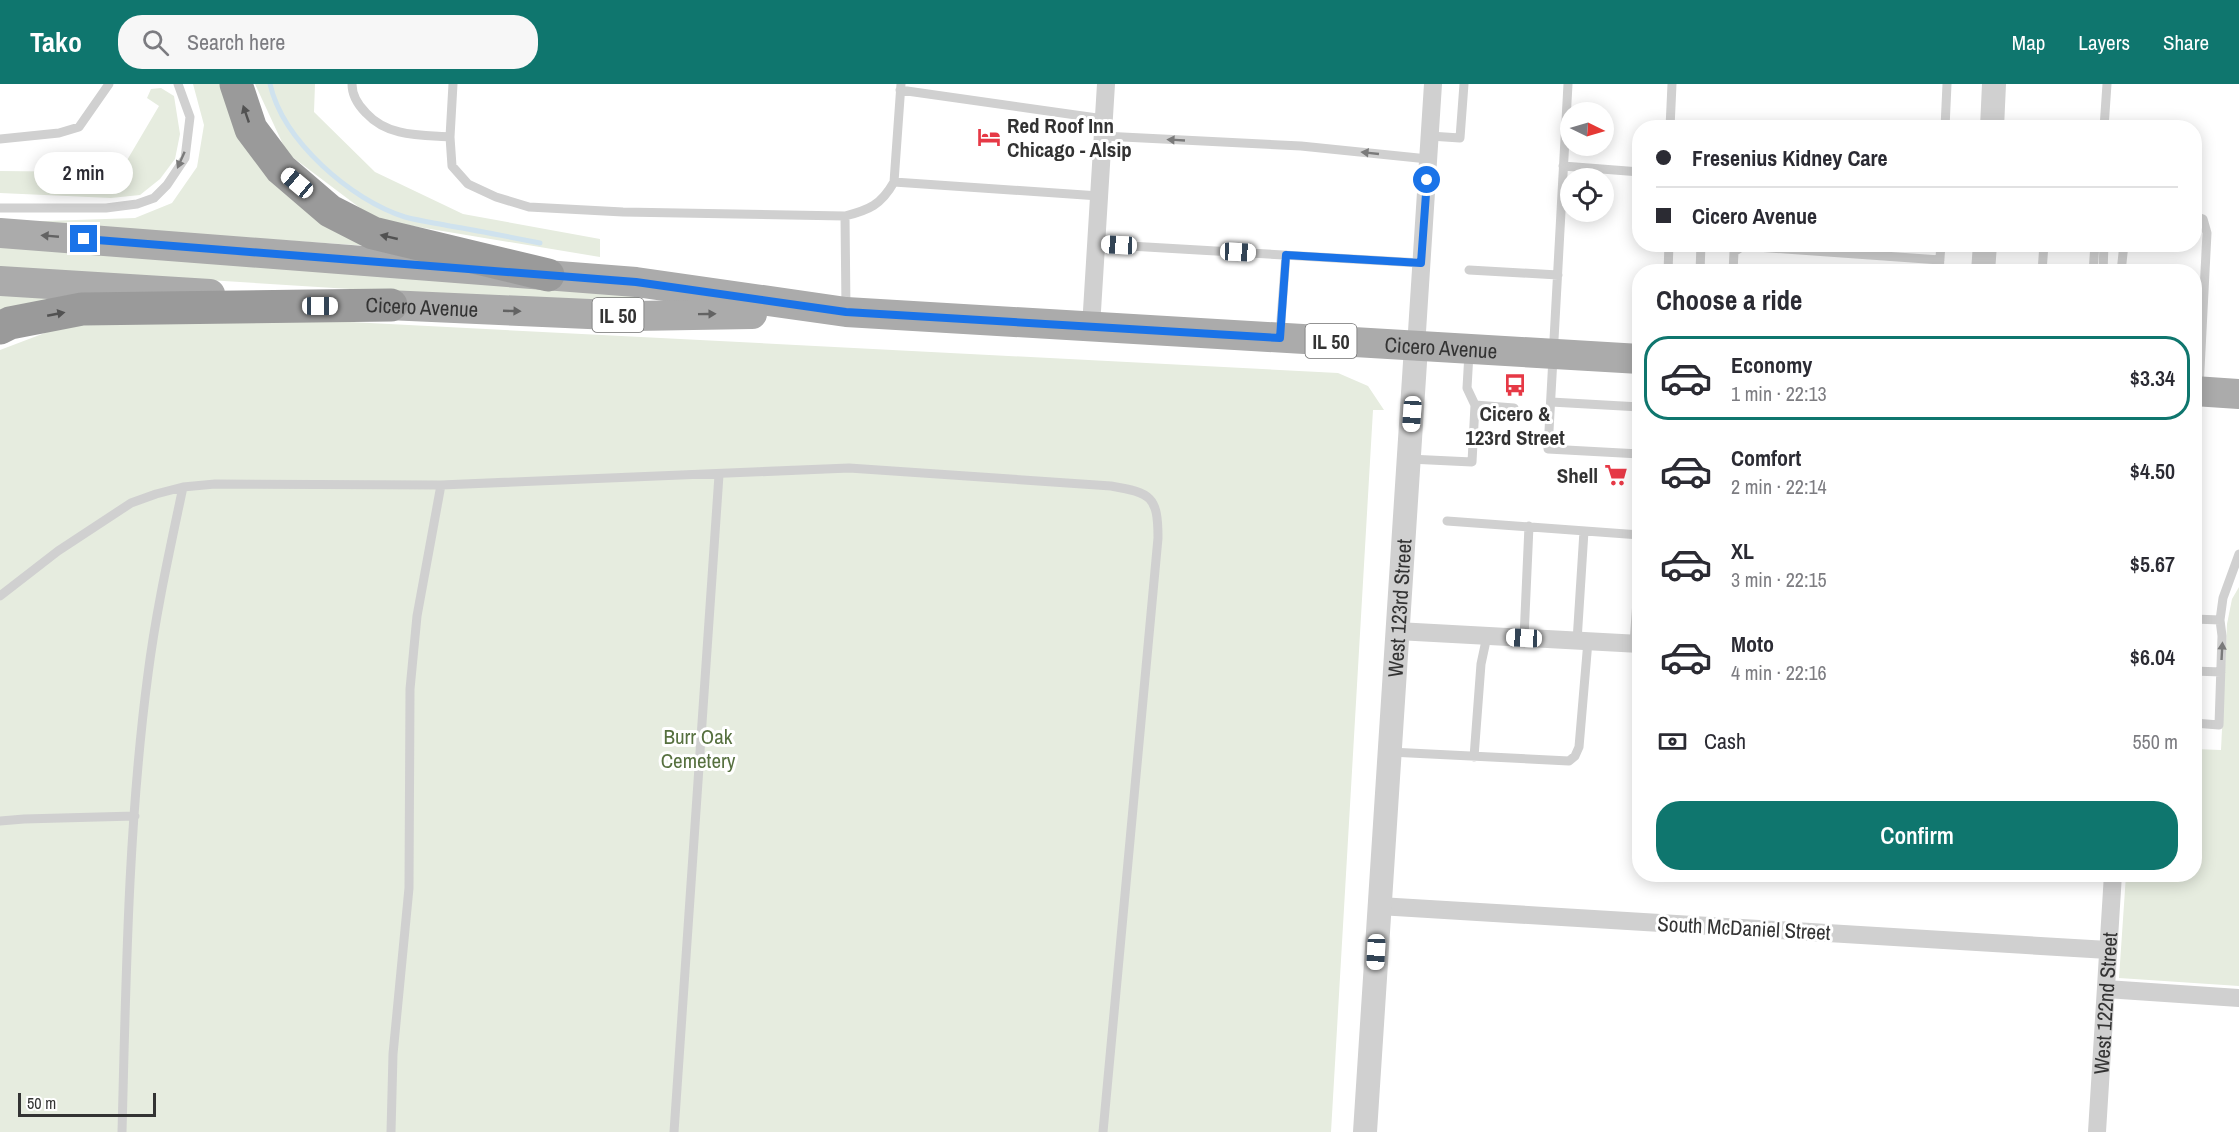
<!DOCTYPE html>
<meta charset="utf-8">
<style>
body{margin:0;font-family:"Archivo Narrow",sans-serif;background:#f7f7f7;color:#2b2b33;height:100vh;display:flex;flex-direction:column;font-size:22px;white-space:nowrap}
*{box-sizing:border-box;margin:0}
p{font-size:20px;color:#7c7c81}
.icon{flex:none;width:33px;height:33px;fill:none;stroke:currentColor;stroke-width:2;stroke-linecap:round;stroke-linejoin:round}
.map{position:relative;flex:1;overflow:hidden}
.panel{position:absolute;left:1632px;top:180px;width:570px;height:618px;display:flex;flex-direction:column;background:#fff;border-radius:24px;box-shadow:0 3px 15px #0003}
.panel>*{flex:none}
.top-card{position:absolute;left:1632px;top:36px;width:570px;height:132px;border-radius:24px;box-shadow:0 3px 15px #0003;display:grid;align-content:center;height:132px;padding:0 24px;background:#fff}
.needle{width:39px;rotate:95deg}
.tools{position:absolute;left:1560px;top:18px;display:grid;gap:12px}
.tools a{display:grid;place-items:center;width:54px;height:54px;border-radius:50%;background:#fff;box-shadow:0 3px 15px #0003;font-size:30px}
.scale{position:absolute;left:18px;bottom:15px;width:138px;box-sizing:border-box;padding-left:6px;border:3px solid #333;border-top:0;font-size:16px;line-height:21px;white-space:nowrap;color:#333;-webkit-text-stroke:4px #fff;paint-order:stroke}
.end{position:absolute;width:27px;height:27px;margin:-14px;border:8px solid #1a73e8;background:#fff;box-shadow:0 0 0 3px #fff}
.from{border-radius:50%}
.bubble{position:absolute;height:42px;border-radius:21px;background:#fff;box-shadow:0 3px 15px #0003;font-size:20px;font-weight:600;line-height:42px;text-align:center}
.car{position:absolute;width:18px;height:36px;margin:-18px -9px;border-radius:8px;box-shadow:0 0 4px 2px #0007;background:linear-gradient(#fff 24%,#345 0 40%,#fff 0 76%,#345 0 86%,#fff 0)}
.top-card b{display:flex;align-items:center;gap:21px;height:57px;font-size:22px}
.top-card b+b{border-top:2px solid #e1e1e2}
.top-card i{width:15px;height:15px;background:#2b2b33}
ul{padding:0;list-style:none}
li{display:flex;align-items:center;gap:18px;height:84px;margin:0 12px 9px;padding:0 12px;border:3px solid transparent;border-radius:24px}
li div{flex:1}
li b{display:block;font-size:22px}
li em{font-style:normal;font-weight:600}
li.selected{border-color:#0f766e}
li>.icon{width:54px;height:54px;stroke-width:1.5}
h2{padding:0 24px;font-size:27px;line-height:72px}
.pay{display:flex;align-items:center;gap:15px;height:66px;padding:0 24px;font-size:22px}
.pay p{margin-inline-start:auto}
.action{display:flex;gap:12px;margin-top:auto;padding:12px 24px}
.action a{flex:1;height:69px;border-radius:24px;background:#0f766e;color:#fff;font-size:24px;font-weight:600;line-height:69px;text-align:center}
header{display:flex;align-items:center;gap:36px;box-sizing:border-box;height:84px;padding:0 30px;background:#0f766e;color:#fff}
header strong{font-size:28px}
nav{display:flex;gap:33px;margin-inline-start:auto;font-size:21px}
.search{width:420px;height:54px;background:#f7f7f7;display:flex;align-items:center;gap:15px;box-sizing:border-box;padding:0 21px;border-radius:24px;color:#7c7c81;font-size:22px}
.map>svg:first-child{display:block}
</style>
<header>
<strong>Tako</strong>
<div class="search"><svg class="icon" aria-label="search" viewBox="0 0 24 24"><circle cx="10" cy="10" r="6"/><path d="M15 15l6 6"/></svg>Search here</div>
<nav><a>Map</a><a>Layers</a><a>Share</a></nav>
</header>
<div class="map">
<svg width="2239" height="1048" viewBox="0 0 2239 1048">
<rect width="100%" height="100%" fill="#fff"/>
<path fill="#e6ecdf" d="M193,0h32l144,162 -352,-24 118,-4 37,-15 25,-36 7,-42z
M255,0h60l-1,28 61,60 88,42 137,25v18l-224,-37 -89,-67z
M161,4l13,8 6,38 -5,25 -15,20 -20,16 -29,3 -111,-5v-22l99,1 9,-11 15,6 36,-61 -12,-8 4,-9z
M0,158l639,54 -1,11 -638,-40z
M0,208l76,1 -76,24z
M215,231l1123,58 30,13 16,24h-11l-42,722h-1331v-782l50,-19 72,-14z
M2239,503v399l-120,-8 7,-103 68,-1 1,-125 26,1 6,-126 5,-25z"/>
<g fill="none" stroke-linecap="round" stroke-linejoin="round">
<path stroke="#cfe2ee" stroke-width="5" d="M270,0c13,57 81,116 135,133 15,4 30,6 45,9 30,5 60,11 90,17"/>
<path stroke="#d0d0d0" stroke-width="9" d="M352,0c0,11 6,21 14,29 22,24 54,22 84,24
M453,0l-3,53 2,29 16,18 28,13 33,10 94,5 222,4 1,93
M1568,0l-20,365 92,5
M900,6l204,29
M1670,44l2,-44
M1945,44l2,-44
M2104,44l3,-44
M1103,52l198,10 127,13
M1430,52l30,2 4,-54
M0,55l59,-6 20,-6 30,-43
M1563,82l77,6
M894,98l205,14
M0,124h106l31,-4 17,-6 13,-13 18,-27 5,-41 -12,-33
M845,132c24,-6 36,-11 49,-34l7,-98
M2194,132l9,3 4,14 -8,156
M1095,160l326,19
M1469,186l89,5
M1668,188l1,-28
M1700,188l1,-28
M1733,188l1,-20 9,-6 197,14
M1939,188l2,-28
M2042,188l2,-28
M2093,188l2,-28
M2103,188l1,-28
M2121,188l3,-28
M1280,249l6,-78
M1551,318l89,5
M1475,321l39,3
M1409,375l63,3 3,-57 -8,-17 2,-35
M1447,437l193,14
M0,512l58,-45 73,-48 25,-9 27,-7 32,-3 226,1 408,-17 262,18c40,7 47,10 47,52l-55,594
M2194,535l26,1 3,-22 16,-44
M1524,554l5,-112
M1577,557l7,-110
M1634,559l6,-84
M2194,587l27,1
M2194,639l25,2 3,-89 -2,-16
M1390,668l179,9 6,-5 4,-9 9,-106
M1474,673l7,-93 6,-28
M0,737l24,-2 111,-3
M122,1048c4,-152 6,-307 26,-458 8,-63 22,-125 35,-187
M391,1048l2,-78 16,-166 1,-199 7,-73 24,-131
M674,1048l45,-657"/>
<g stroke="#d0d0d0" stroke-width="18">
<path d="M1091,243l15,-243"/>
<path d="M1416,263l17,-263"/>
<path d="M1397,547l243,13"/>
<path d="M1379,822l729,44"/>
<path d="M2106,905l133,9"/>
<path id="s1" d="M2097,1048l16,-258"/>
</g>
<g stroke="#d0d0d0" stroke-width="24">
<path d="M1992,44l2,-44"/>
<path d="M1983,188l2,-28"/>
<path id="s2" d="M1365,1048l51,-785"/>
</g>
<g stroke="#ababab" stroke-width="30">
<path id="s3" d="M0,149l636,49 210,30 794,47"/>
<path d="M0,197l210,13"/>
<path id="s4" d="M365,220l269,12 118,-2"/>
<path d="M2194,307l45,3"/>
</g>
<path stroke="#9a9a9a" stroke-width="33" d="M236,0l15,45 30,40 49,42 43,22 175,42
M0,244l10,-5 72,-14 309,-4"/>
</g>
<defs><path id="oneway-solid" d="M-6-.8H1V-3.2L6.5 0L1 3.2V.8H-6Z" transform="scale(1.5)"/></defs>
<g fill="#525252">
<use href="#oneway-solid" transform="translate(246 30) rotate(-109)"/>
<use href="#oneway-solid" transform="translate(389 153) rotate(-167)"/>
<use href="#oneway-solid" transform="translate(56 230) rotate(-11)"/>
</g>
<g fill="#7a7a7a">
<use href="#oneway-solid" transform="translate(1176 56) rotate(-177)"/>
<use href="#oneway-solid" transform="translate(1370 69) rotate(-174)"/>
<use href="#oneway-solid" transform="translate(181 76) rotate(114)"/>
<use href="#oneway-solid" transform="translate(2222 567) rotate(-87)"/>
</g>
<g fill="#636363">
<use href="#oneway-solid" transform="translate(50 152) rotate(-175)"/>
<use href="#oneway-solid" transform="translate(512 227) rotate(2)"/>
<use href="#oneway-solid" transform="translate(707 230) rotate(-1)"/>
</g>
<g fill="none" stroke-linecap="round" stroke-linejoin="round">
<path stroke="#1a73e8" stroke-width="8" d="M84,155l552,43 210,30 434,26 6,-83 135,8 6,-83"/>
</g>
<defs>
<g id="hotel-bare" transform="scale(1.8)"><path d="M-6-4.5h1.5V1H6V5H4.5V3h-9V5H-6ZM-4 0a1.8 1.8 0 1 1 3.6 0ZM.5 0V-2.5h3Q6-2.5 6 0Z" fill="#e63946" stroke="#fff" stroke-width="2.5" paint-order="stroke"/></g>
<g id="bus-bare" transform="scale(1.8)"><path d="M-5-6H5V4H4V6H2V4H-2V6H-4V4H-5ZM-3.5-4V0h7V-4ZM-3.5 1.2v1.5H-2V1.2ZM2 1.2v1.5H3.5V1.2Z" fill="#e63946" stroke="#fff" stroke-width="2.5" paint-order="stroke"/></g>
<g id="supermarket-bare" transform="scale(1.8)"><path d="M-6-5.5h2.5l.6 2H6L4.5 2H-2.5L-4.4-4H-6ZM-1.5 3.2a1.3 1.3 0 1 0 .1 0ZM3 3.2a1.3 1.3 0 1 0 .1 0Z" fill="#e63946" stroke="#fff" stroke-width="2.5" paint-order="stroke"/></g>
</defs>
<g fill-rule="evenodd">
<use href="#hotel-bare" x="989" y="53"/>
<use href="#bus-bare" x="1515" y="301"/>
<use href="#supermarket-bare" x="1616" y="391"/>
</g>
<g text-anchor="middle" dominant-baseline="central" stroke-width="6" stroke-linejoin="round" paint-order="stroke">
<g fill="#fff" stroke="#707070" stroke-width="1.5">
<rect x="592.5" y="214" width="51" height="34" rx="4.5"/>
<rect x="1305.5" y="240" width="51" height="34" rx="4.5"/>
</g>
<g font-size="20" font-weight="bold" fill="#333">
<text x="618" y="231">IL 50</text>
<text x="1331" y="257">IL 50</text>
</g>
<g font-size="21" font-weight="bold" fill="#333" stroke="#fff" text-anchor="start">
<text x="1007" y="41">Red Roof Inn<tspan x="1007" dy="24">Chicago - Alsip</tspan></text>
<text x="1515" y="329" text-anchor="middle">Cicero &amp;<tspan x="1515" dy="24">123rd Street</tspan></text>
<text x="1598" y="391" text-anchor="end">Shell</text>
</g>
<g font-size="21" fill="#333" stroke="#fff">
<text stroke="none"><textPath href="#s4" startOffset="57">Cicero Avenue</textPath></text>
<text stroke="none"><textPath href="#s3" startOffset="1446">Cicero Avenue</textPath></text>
<text stroke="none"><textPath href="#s2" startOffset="525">West 123rd Street</textPath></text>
<text transform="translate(1744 844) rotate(3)">South McDaniel Street</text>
<text stroke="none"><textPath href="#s1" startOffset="129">West 122nd Street</textPath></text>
</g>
<g font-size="21" fill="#56703f" stroke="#fff">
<text x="698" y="652">Burr Oak<tspan x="698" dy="24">Cemetery</tspan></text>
</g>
</g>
</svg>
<div class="tools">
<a><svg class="needle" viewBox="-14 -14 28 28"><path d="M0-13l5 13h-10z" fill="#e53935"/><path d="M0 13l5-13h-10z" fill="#7c7c81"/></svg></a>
<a><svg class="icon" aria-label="locate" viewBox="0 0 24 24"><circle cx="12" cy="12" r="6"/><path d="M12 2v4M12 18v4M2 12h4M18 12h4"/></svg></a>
</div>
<div class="scale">50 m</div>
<i class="end from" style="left:1427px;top:96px"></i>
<i class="end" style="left:84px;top:155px"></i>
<div class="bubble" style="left:34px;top:68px;width:99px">2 min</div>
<i class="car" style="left:297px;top:99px;rotate:310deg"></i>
<i class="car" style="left:1119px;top:161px;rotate:273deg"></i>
<i class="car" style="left:1238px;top:168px;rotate:93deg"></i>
<i class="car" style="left:320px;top:222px;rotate:90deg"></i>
<i class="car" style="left:1412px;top:330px;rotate:184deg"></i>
<i class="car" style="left:1524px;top:554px;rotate:273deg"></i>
<i class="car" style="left:1376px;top:868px;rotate:183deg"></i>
<div class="top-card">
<b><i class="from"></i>Fresenius Kidney Care</b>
<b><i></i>Cicero Avenue</b>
</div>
<section class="panel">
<h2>Choose a ride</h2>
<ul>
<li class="selected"><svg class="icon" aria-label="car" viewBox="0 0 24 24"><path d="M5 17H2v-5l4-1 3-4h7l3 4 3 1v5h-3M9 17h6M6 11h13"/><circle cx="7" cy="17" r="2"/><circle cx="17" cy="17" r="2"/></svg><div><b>Economy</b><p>1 min · 22:13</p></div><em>$3.34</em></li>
<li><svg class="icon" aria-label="car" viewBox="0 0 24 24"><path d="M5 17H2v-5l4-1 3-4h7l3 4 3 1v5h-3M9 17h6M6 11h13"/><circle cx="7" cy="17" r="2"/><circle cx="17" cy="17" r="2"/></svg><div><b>Comfort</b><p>2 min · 22:14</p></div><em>$4.50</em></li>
<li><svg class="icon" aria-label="car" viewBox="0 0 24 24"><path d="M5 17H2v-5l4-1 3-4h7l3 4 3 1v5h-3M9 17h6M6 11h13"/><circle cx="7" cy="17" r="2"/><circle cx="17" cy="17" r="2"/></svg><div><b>XL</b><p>3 min · 22:15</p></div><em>$5.67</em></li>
<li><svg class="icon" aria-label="car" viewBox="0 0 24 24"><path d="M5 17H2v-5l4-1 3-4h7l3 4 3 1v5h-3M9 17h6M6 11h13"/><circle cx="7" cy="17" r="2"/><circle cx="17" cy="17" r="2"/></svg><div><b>Moto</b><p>4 min · 22:16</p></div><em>$6.04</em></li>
</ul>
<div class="pay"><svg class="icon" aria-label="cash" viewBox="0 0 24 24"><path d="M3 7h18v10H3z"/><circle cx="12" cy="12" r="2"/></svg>Cash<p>550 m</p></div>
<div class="action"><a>Confirm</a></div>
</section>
</div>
